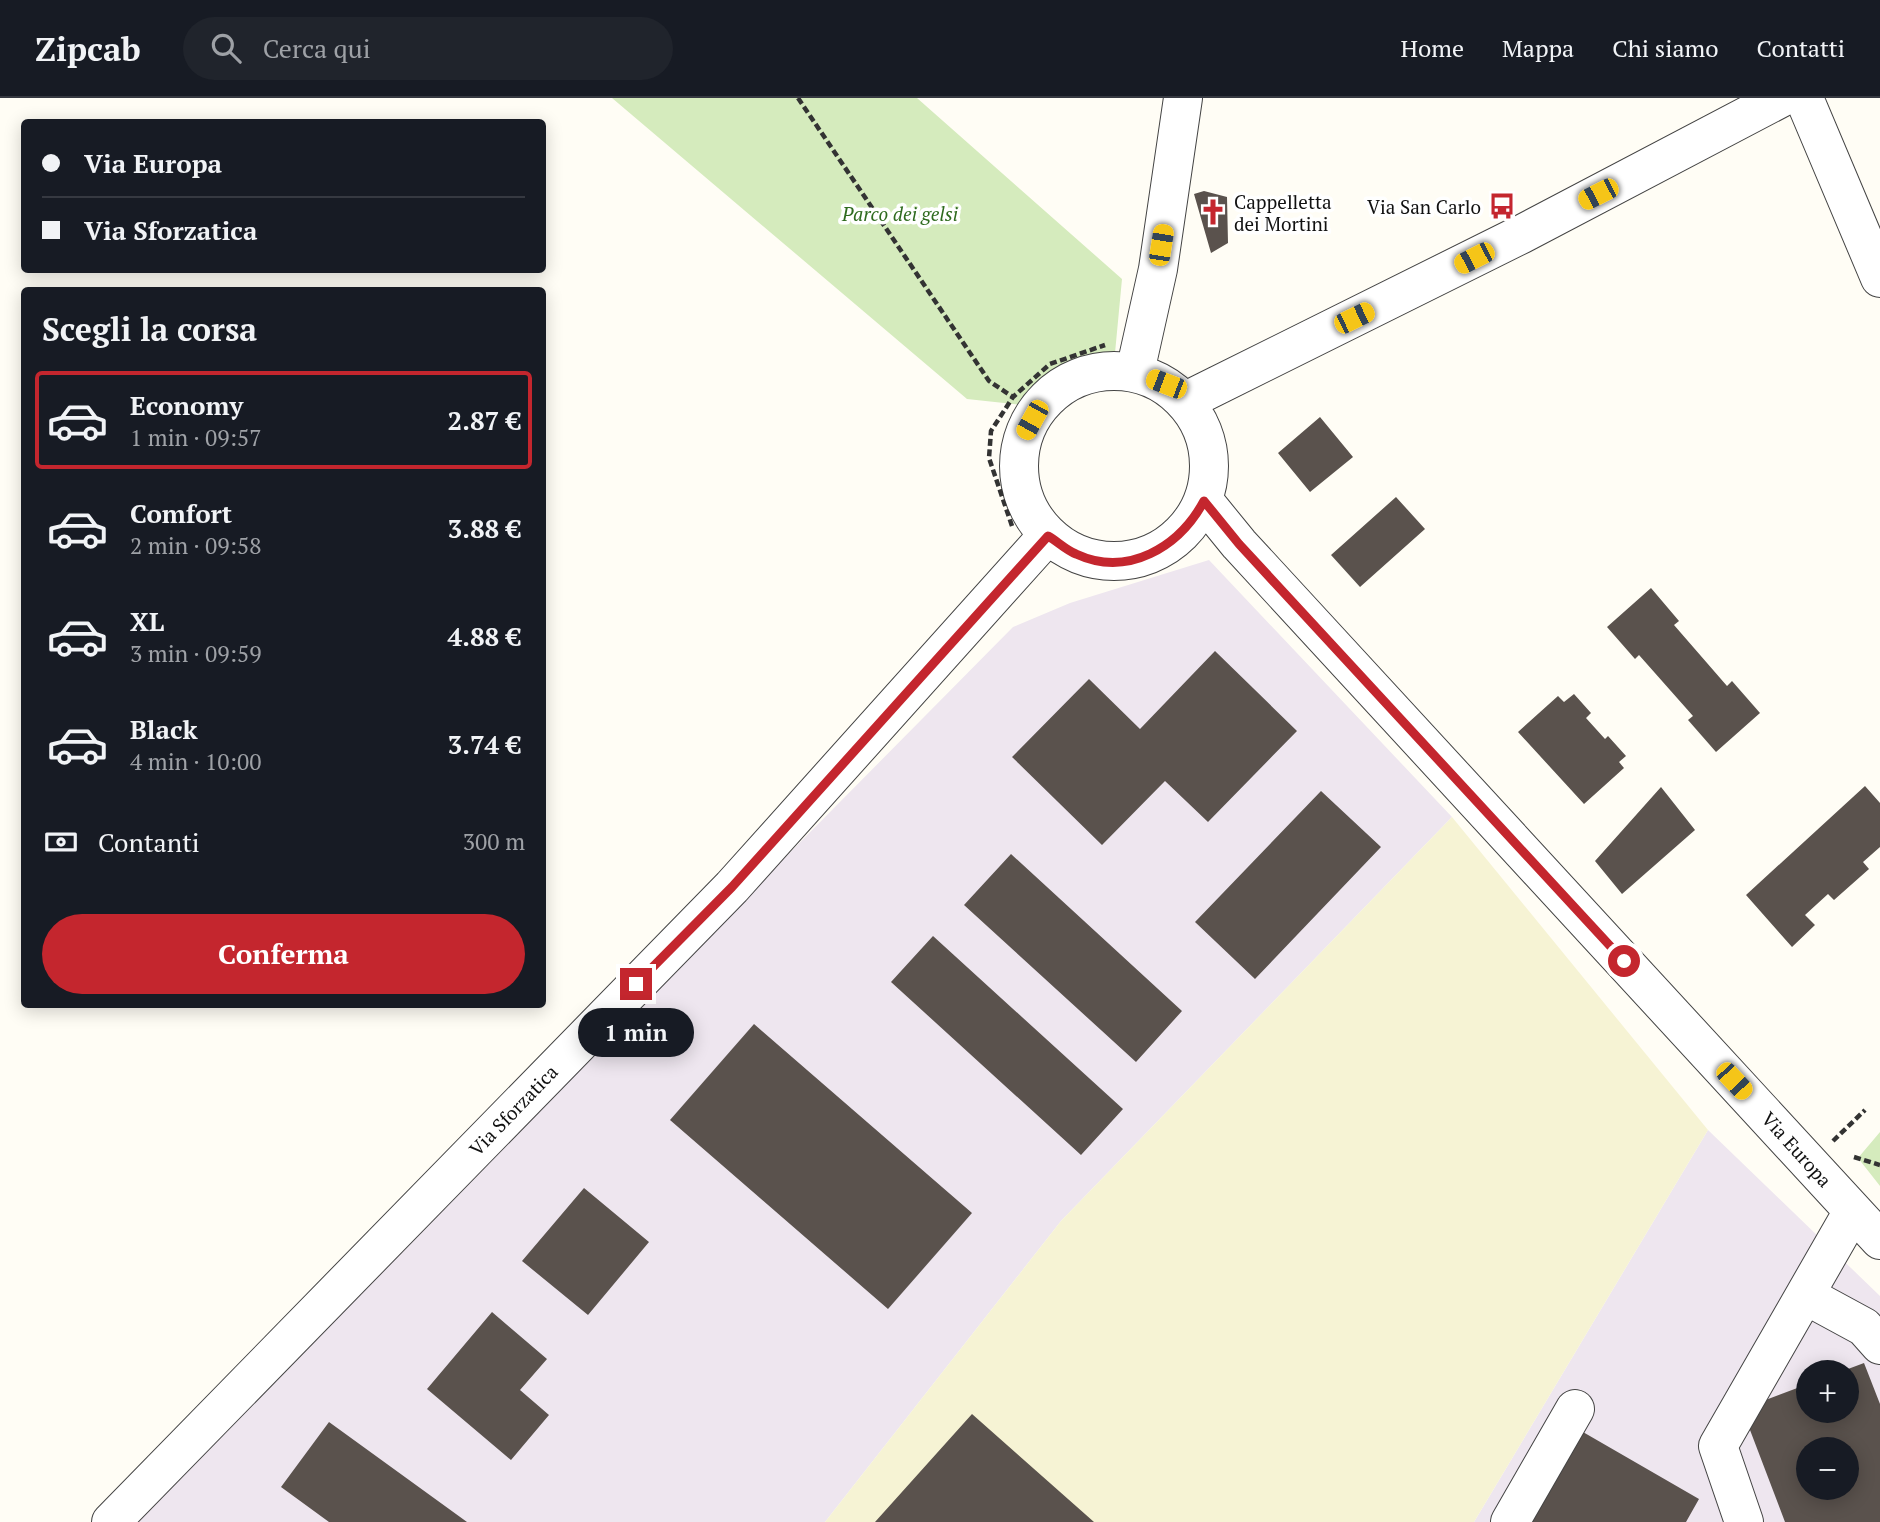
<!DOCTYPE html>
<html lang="it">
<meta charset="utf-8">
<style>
body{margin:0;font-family:"PT Serif",serif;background:#20242c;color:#f1f3f6;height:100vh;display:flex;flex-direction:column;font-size:26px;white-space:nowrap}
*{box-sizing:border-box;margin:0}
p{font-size:23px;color:#9ea1a6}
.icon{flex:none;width:38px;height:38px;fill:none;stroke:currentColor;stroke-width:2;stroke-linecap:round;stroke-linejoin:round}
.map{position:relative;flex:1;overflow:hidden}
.details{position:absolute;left:21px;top:189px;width:525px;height:721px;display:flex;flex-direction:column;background:#171b24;border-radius:7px;box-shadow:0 4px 18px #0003}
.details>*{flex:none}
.banner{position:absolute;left:21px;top:21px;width:525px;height:154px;border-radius:7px;box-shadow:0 4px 18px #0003;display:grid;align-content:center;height:154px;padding:0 21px;background:#171b24}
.controls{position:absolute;left:1796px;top:1262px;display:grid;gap:14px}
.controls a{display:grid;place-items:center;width:63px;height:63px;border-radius:50%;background:#171b24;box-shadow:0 4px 18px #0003;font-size:35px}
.end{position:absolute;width:32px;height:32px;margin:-16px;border:9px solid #c4262e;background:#fff;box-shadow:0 0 0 4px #fff}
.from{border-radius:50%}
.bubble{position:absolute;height:49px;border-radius:24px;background:#171b24;box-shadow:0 4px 18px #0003;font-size:23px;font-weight:700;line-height:49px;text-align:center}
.car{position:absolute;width:21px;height:42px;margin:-21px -10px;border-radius:9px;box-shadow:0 0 5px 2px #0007;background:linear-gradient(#f5c518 24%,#345 0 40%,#f5c518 0 76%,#345 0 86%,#f5c518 0)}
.banner b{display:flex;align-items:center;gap:24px;height:66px;font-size:26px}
.banner b+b{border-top:2px solid #363941}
.banner i{width:18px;height:18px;background:#f1f3f6}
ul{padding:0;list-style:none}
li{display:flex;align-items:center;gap:21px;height:98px;margin:0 14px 10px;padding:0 7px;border:4px solid transparent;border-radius:7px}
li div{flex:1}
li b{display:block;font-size:26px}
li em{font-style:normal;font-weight:700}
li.on{border-color:#c4262e}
li>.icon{width:63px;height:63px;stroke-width:1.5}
h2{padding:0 21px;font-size:32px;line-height:84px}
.pay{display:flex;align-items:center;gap:18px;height:77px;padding:0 21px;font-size:26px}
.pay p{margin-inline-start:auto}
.cta{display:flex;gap:14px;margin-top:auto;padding:14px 21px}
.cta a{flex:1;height:80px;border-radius:42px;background:#c4262e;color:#fff;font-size:28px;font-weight:700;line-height:80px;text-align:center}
header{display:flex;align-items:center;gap:42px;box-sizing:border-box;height:98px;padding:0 35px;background:#171b24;border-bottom:2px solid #363941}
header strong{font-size:33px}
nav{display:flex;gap:38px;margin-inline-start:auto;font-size:24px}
.search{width:490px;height:63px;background:#20242c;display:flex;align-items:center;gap:18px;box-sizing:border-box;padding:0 24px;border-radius:38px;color:#9ea1a6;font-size:26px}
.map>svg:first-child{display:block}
</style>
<header>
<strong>Zipcab</strong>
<div class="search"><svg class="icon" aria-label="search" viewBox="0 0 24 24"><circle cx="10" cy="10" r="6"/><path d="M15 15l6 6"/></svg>Cerca qui</div>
<nav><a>Home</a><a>Mappa</a><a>Chi siamo</a><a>Contatti</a></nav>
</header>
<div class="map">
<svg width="1880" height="1424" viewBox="0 0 1880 1424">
<rect width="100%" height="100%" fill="#fffdf5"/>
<path fill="#eee6ef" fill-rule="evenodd" d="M1209,462l243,257 -391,404 -236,301h-697l885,-895 57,-24z
M1708,1032l172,166v226h-406zM1808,1274h38v38h-38zM1808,1351h38v39h-38z"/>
<path fill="#f6f3d4" d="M1452,719l256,313 -234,392h-649l236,-301z"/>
<path fill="#d5ebbd" d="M612,0h305l205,181 -7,74 -42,17 -42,36 -64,-7z
M1880,1034v54l-22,-28z"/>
<path fill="#5a524d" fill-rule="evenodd" d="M1204,93l23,6 1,46 -17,10 -17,-59z
M1320,319l33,40 -43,35 -32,-39z
M1396,399l29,32 -65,58 -29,-32z
M1651,490l28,33 -5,4 53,61 5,-5 28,32 -44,39 -28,-32 5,-4 -54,-61 -4,4 -28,-32z
M1215,553l82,80 -89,91 -43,-41 -63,64 -90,-88 77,-78 51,50z
M1574,596l17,19 -5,5 19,21 3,-3 18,20 -7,6 5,6 -40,36 -66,-72 40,-36 6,6z
M1865,688l15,17v44l-17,15 6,7 -35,31 -6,-6 -23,21 10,10 -23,22 -46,-52z
M1661,689l34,43 -73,64 -27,-33z
M1321,693l60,56 -126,132 -60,-57z
M1011,756l171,157 -46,51 -172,-157z
M933,838l190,173 -42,46 -190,-173z
M754,926l218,189 -84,96 -218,-189z
M584,1090l65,54 -61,73 -66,-54z
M492,1214l55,47 -27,31 29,25 -38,45 -84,-71z
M1864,1265l16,41v118h-95l-43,-113 66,-25v26h38v-38h-6zM1808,1351h38v39h-38z
M972,1316l122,108h-219z
M329,1324l138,100h-138l-48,-35z
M1576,1330l123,71 -13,23h-165z"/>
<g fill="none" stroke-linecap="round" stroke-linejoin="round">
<g stroke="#444" stroke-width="40">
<path id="minor" d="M1804,0l76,180
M1019 368a95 95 0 1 1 190 0a95 95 0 1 1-190 0Z
M1135,274l23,-103 25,-171
M1186,303l336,-167 259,-136
M1204,403l35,43 641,696
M1805,1197l59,32 16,18
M111,1424l621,-635 316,-352
M1510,1424l65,-113
M1744,1424l-26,-76 135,-235"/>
</g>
<path stroke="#333" stroke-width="4.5" stroke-dasharray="7 3.5" stroke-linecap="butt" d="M798,0l191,283 24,16
M1012,428l-23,-68 2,-27 22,-34 37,-33 55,-19
M1833,1043l32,-31
M1854,1059l26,8"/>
<use href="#minor" stroke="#fff" stroke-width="38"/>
</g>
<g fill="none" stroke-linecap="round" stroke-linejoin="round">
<path stroke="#c4262e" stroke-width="9" d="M636,886l96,-97 316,-351c9,5 18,14 28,18 52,24 103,-7 128,-53l35,43 385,417"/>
</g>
<defs>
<g id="bus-bare" transform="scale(2.1)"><path d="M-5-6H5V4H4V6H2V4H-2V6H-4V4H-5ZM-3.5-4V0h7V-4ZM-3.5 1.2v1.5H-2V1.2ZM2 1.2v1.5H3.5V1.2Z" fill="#c4262e" stroke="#fff" stroke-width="2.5" paint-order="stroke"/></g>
<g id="church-bare" transform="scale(2.1)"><path d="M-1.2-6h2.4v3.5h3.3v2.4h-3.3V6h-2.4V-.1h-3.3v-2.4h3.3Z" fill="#c4262e" stroke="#fff" stroke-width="2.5" paint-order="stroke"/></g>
</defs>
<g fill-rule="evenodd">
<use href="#bus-bare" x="1502" y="108"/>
<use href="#church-bare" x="1213" y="114"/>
</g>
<g text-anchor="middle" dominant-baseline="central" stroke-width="7" stroke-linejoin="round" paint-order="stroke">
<g font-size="19" fill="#111" stroke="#fff" text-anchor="start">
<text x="1234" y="103">Cappelletta<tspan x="1234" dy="22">dei Mortini</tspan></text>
<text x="1481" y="108" text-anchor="end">Via San Carlo</text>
</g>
<g font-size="19" font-style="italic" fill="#2f6b1f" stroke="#fff">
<text x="900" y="115">Parco dei gelsi</text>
</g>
<g font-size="19" fill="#111" stroke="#fff">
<text transform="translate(513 1012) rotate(-46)">Via Sforzatica</text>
<text transform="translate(1797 1051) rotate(48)">Via Europa</text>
</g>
</g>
</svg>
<div class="controls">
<a>+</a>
<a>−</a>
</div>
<i class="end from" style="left:1624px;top:863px"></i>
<i class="end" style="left:636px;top:886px"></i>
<div class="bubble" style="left:578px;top:910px;width:116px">1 min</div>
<i class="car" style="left:1598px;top:96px;rotate:243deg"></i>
<i class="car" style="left:1161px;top:147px;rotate:9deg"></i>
<i class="car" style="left:1474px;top:160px;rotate:243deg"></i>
<i class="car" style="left:1354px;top:220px;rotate:64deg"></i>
<i class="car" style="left:1166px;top:286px;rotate:291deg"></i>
<i class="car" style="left:1032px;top:322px;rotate:209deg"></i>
<i class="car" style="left:1734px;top:983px;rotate:137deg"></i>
<div class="banner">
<b><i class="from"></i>Via Europa</b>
<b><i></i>Via Sforzatica</b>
</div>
<section class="details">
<h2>Scegli la corsa</h2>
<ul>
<li class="on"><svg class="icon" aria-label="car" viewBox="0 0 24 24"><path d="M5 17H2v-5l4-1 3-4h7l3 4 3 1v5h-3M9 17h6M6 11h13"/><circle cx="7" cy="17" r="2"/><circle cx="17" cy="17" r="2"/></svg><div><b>Economy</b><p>1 min · 09:57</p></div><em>2.87 €</em></li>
<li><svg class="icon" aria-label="car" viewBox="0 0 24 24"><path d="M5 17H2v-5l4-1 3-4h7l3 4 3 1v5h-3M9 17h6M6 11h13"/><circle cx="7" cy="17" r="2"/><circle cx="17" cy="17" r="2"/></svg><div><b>Comfort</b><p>2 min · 09:58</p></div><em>3.88 €</em></li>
<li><svg class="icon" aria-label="car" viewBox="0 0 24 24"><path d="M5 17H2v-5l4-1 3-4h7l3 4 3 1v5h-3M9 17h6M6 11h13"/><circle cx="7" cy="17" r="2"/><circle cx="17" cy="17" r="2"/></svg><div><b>XL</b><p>3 min · 09:59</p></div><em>4.88 €</em></li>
<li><svg class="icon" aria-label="car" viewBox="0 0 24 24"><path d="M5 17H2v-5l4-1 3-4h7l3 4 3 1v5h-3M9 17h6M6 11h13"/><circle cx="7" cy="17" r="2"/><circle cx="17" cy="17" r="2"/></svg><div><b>Black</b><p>4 min · 10:00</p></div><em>3.74 €</em></li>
</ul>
<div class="pay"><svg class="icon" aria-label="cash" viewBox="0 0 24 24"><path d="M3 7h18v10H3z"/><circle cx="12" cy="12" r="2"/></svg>Contanti<p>300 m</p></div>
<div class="cta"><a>Conferma</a></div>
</section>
</div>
